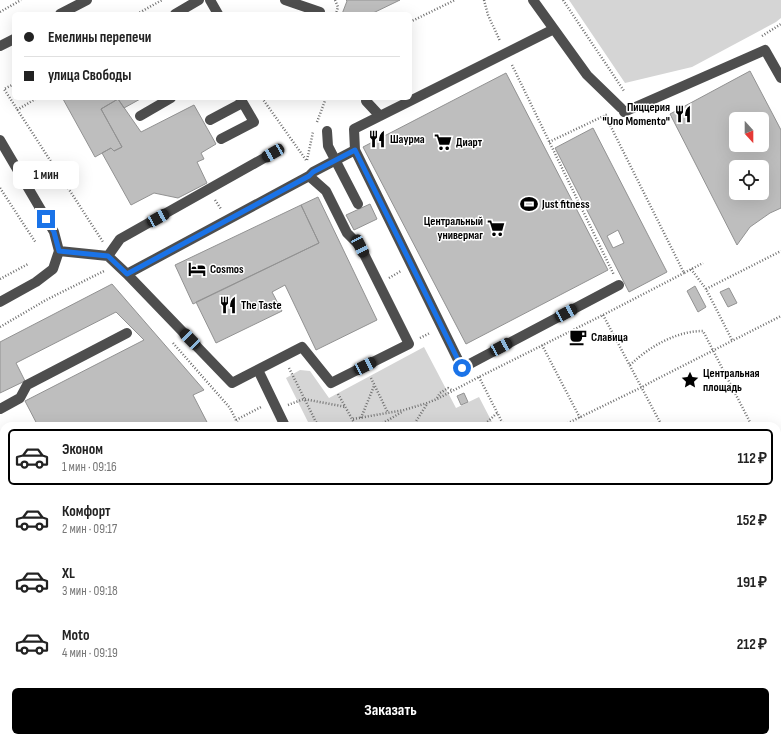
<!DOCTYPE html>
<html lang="ru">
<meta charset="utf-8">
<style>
body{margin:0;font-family:"Sofia Sans Condensed",sans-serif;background:#f2f2f2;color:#222;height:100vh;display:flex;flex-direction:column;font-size:15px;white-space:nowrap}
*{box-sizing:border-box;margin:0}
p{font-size:13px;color:#767676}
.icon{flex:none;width:22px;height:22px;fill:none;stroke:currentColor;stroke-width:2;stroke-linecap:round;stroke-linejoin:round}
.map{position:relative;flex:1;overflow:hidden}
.drawer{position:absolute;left:0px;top:422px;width:781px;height:320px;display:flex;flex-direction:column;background:#fff;border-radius:12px 12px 0 0;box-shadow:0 4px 16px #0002}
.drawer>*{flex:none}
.hud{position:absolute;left:12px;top:12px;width:400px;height:88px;border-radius:6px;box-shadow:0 4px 16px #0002;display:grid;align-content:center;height:88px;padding:0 12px;background:#fff}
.needle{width:26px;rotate:159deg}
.controls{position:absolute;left:729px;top:112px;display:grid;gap:8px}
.controls a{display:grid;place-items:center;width:40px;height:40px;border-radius:6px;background:#fff;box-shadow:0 4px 16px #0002;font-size:20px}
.end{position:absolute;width:18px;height:18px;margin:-9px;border:5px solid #1a73e8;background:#fff;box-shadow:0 0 0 2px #fff}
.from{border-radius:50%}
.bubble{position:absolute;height:28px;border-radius:6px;background:#fff;box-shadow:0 4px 16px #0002;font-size:13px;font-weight:700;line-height:28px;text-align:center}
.car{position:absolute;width:12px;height:24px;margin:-12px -6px;border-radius:5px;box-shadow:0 0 3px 1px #0007;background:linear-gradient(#222 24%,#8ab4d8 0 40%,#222 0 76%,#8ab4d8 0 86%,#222 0)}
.hud b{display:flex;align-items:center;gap:14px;height:38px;font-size:15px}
.hud b+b{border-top:1px solid #e0e0e0}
.hud i{width:10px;height:10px;background:#222}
ul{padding:7px 0 0;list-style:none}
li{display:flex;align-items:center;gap:12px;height:56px;margin:0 8px 6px;padding:0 4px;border:2px solid transparent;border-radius:6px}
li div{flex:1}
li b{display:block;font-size:15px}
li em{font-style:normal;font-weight:700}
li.on{border-color:#000}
li>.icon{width:36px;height:36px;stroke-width:1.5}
.action{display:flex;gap:8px;margin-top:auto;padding:8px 12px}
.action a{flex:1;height:46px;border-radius:6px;background:#000;color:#fff;font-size:16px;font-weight:700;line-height:46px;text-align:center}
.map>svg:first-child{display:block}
</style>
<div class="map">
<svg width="781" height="742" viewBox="0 0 781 742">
<rect width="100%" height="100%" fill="#fff"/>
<path fill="#d5d5d5" d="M569,0h212v18l-5,4 -84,45 -67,16z
M424,347l32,61 23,-11 15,29h-184l-24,-48 14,-8 10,1 19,27z
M0,481l4,8v57l-4,2z
M777,505l4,8v104l-4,2z
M242,738h287l-7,4h-288z"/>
<path fill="#bebebe" stroke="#929292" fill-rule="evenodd" d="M346,0h54l-29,14h-29l5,-13z
M750,71l31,59v78l-11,5 -20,14 -13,18 -67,-131zM736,119h26v26h-26zM736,167h26v26h-26z
M506,73l102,197 -142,74 -103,-197z
M66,98h76l-18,10 -6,-9 -17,10 21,38 -8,4 -3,-3 -16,9 -32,-58z
M118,99l23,33 53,-27 22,39 -15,9 3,6 -7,3 10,21 -29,15 -24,-5 -23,12 -29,-52 9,-5 3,3 8,-4 -21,-38z
M593,128l74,144 -38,20 -74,-144z
M318,197l59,123 -61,30 -31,-65 -13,7 10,19 -66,32 -20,-41 123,-59 -18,-38z
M370,204l7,15 -23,11 -8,-15z
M301,205l18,38 -126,61 -18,-39z
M618,230l6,13 -11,5 -6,-12z
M112,284l92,106 -11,5 16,31h-171l-13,-25 119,-61 -28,-28 -100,51 9,18 -25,12v-51z
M695,286l11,21 -8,5 -11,-21z
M729,288l8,15 -9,4 -8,-15z
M464,393l4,9 -7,3 -4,-9z
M4,559v56l-4,2v-56z
M779,665h2v77h-11v-4h7v-53z"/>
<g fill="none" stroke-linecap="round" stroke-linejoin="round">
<path stroke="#707070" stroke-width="2.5" stroke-dasharray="1 2" stroke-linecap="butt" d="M335,0l3,7 -2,7
M484,0l4,15 12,26
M563,0l61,91
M0,12l21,-12
M137,14l25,-14
M410,22l45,-22
M762,36l19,-12
M512,65l102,210
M14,84l-10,5 99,153
M262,98l44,62
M17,110l20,-12
M605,115l79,158 19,-10
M317,122l9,-24
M549,142l59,-28
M307,160l6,-28
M0,188l36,55
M215,200l6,9
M691,269l15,20 26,51
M389,278l12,-7
M0,279l28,-15
M706,289l75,-38
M603,315l59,111
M0,327l46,-27 58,-29v-1
M420,338l10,-5
M173,343l57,65 9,18
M542,345l38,73
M630,365c19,-18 46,-34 73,-34l49,95
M289,368l29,58
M479,377l25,49
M371,378l17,35
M338,394l18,32
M437,398l3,-5 8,-5 5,3
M288,405l16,-6 42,8
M361,418l13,-32
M353,419l51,-9 23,-7 10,-4 42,-22 124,-62 81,-42
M236,420l25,-13
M381,426l2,-3 19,-11
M413,426l14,-22
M483,426l14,-13
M562,426l80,-39 13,-7 126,-64
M0,475l4,8
M777,480l4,-3
M0,555l4,-2
M777,572l4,2
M0,621l4,-2
M777,657h4
M0,660h4
M0,699l4,7
M0,712l4,-3
M136,738l3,4
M296,738l4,4
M472,738l2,4
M161,742l8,-4
M348,742l6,-4
M526,742l8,-4
M759,742v-4"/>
<path stroke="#4e4e4e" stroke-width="10" d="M210,0l8,14
M285,0l35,12
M533,0l54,75 34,33
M60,14l27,-14
M175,14l24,-14
M554,29l-200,100 1,21 107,218 157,-83
M0,46l14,-7
M366,101l14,15
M624,112l141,-62 16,28
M140,116l31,-18
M210,120l32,-17
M327,131l1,15 30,58
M221,139l33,-17 -14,-24
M0,140l54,92 5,19
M59,251l49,5 19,18 105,109 70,-36 29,36 78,-39 -49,-98 -13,-13 -21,-42 -17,-15
M108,256l12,-17 153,-86
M127,274l182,-98 4,-4 42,-22
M0,302l36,-20 17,-13 6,-18
M258,370l27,56
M0,409l20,-11 7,-13 100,-52
M0,454l4,8
M777,632l4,-2
M548,742l9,-4
M577,742v-4
M609,742l1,-4
M706,742l1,-4"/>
</g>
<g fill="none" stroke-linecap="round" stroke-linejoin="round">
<path stroke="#1a73e8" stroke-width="5" d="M46,219l8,13 5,19 49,5 19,18 182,-98 4,-4 42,-22 107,218"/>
</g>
<defs>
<g id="restaurant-bare" transform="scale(1.38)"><path d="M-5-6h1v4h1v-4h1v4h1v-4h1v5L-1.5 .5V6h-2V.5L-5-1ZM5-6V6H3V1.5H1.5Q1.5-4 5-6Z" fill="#000" stroke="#fff" stroke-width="2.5" paint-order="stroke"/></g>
<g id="supermarket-bare" transform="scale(1.38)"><path d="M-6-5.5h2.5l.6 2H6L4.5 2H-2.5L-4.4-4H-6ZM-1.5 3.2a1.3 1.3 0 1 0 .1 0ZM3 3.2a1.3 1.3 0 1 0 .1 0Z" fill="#000" stroke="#fff" stroke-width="2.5" paint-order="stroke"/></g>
<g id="stadium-bare" transform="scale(1.38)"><path d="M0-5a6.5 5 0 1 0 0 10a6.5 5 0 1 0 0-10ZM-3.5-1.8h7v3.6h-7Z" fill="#000" stroke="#fff" stroke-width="2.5" paint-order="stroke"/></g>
<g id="hotel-bare" transform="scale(1.38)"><path d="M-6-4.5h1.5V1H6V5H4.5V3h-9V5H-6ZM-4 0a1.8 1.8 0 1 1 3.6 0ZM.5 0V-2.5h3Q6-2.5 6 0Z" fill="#000" stroke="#fff" stroke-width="2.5" paint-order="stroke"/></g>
<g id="cafe-bare" transform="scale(1.38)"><path d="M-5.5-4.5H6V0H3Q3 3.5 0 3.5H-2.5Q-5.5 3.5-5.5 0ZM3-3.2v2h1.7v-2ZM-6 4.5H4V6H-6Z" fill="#000" stroke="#fff" stroke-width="2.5" paint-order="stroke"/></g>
<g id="sight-bare" transform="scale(1.38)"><path d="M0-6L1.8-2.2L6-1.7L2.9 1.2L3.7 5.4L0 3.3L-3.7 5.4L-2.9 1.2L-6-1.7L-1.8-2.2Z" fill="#000" stroke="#fff" stroke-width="2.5" paint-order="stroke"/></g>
</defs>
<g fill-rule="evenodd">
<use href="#restaurant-bare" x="683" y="114"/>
<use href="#restaurant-bare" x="377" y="139"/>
<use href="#supermarket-bare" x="443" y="142"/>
<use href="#stadium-bare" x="529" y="204"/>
<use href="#supermarket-bare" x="496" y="228"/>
<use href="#hotel-bare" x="197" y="269"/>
<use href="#restaurant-bare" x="228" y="305"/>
<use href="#cafe-bare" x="578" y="337"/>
<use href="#sight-bare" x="690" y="380"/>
</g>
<g text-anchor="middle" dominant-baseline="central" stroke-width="3" stroke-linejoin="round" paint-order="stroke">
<g font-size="12" font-weight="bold" fill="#000" stroke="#fff" text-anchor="start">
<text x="670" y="107" text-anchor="end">Пиццерия<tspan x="670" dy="14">"Uno Momento"</tspan></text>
<text x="390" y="139">Шаурма</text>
<text x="456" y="142">Диарт</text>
<text x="542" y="204">Just fitness</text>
<text x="483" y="221" text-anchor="end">Центральный<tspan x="483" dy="14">универмаг</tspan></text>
<text x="210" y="269">Cosmos</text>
<text x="241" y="305">The Taste</text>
<text x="591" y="337">Славица</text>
<text x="703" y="373">Центральная<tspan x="703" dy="14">площадь</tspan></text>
</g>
</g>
</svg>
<div class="controls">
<a><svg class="needle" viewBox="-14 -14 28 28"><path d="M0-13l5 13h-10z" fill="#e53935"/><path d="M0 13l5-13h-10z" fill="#767676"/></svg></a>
<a><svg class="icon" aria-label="locate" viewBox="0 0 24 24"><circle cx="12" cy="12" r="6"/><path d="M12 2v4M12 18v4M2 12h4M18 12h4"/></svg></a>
</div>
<i class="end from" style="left:462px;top:368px"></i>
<i class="end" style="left:46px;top:219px"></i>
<div class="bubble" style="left:13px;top:161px;width:66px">1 мин</div>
<i class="car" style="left:273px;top:153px;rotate:240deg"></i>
<i class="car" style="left:158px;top:218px;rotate:61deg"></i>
<i class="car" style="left:360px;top:246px;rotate:153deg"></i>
<i class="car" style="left:566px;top:313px;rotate:62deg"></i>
<i class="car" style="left:190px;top:339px;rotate:316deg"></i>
<i class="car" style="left:501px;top:347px;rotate:62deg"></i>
<i class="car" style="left:365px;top:366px;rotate:63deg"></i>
<div class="hud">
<b><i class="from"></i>Емелины перепечи</b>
<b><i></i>улица Свободы</b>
</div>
<section class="drawer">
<ul>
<li class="on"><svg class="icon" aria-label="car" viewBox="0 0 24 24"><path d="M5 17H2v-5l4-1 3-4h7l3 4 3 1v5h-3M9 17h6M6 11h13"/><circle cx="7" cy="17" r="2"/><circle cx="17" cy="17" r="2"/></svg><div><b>Эконом</b><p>1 мин · 09:16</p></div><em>112 ₽</em></li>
<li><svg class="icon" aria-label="car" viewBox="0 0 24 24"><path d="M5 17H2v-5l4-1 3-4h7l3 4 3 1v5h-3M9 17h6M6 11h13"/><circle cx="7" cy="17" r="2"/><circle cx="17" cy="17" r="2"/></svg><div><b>Комфорт</b><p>2 мин · 09:17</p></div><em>152 ₽</em></li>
<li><svg class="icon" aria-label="car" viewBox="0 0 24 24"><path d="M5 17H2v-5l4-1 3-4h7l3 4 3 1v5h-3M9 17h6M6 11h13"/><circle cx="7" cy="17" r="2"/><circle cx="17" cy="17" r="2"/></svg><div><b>XL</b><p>3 мин · 09:18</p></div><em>191 ₽</em></li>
<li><svg class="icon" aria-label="car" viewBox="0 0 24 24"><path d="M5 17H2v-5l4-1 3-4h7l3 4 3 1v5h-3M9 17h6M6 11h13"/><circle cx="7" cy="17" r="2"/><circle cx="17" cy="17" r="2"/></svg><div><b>Moto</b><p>4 мин · 09:19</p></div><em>212 ₽</em></li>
</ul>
<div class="action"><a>Заказать</a></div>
</section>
</div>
